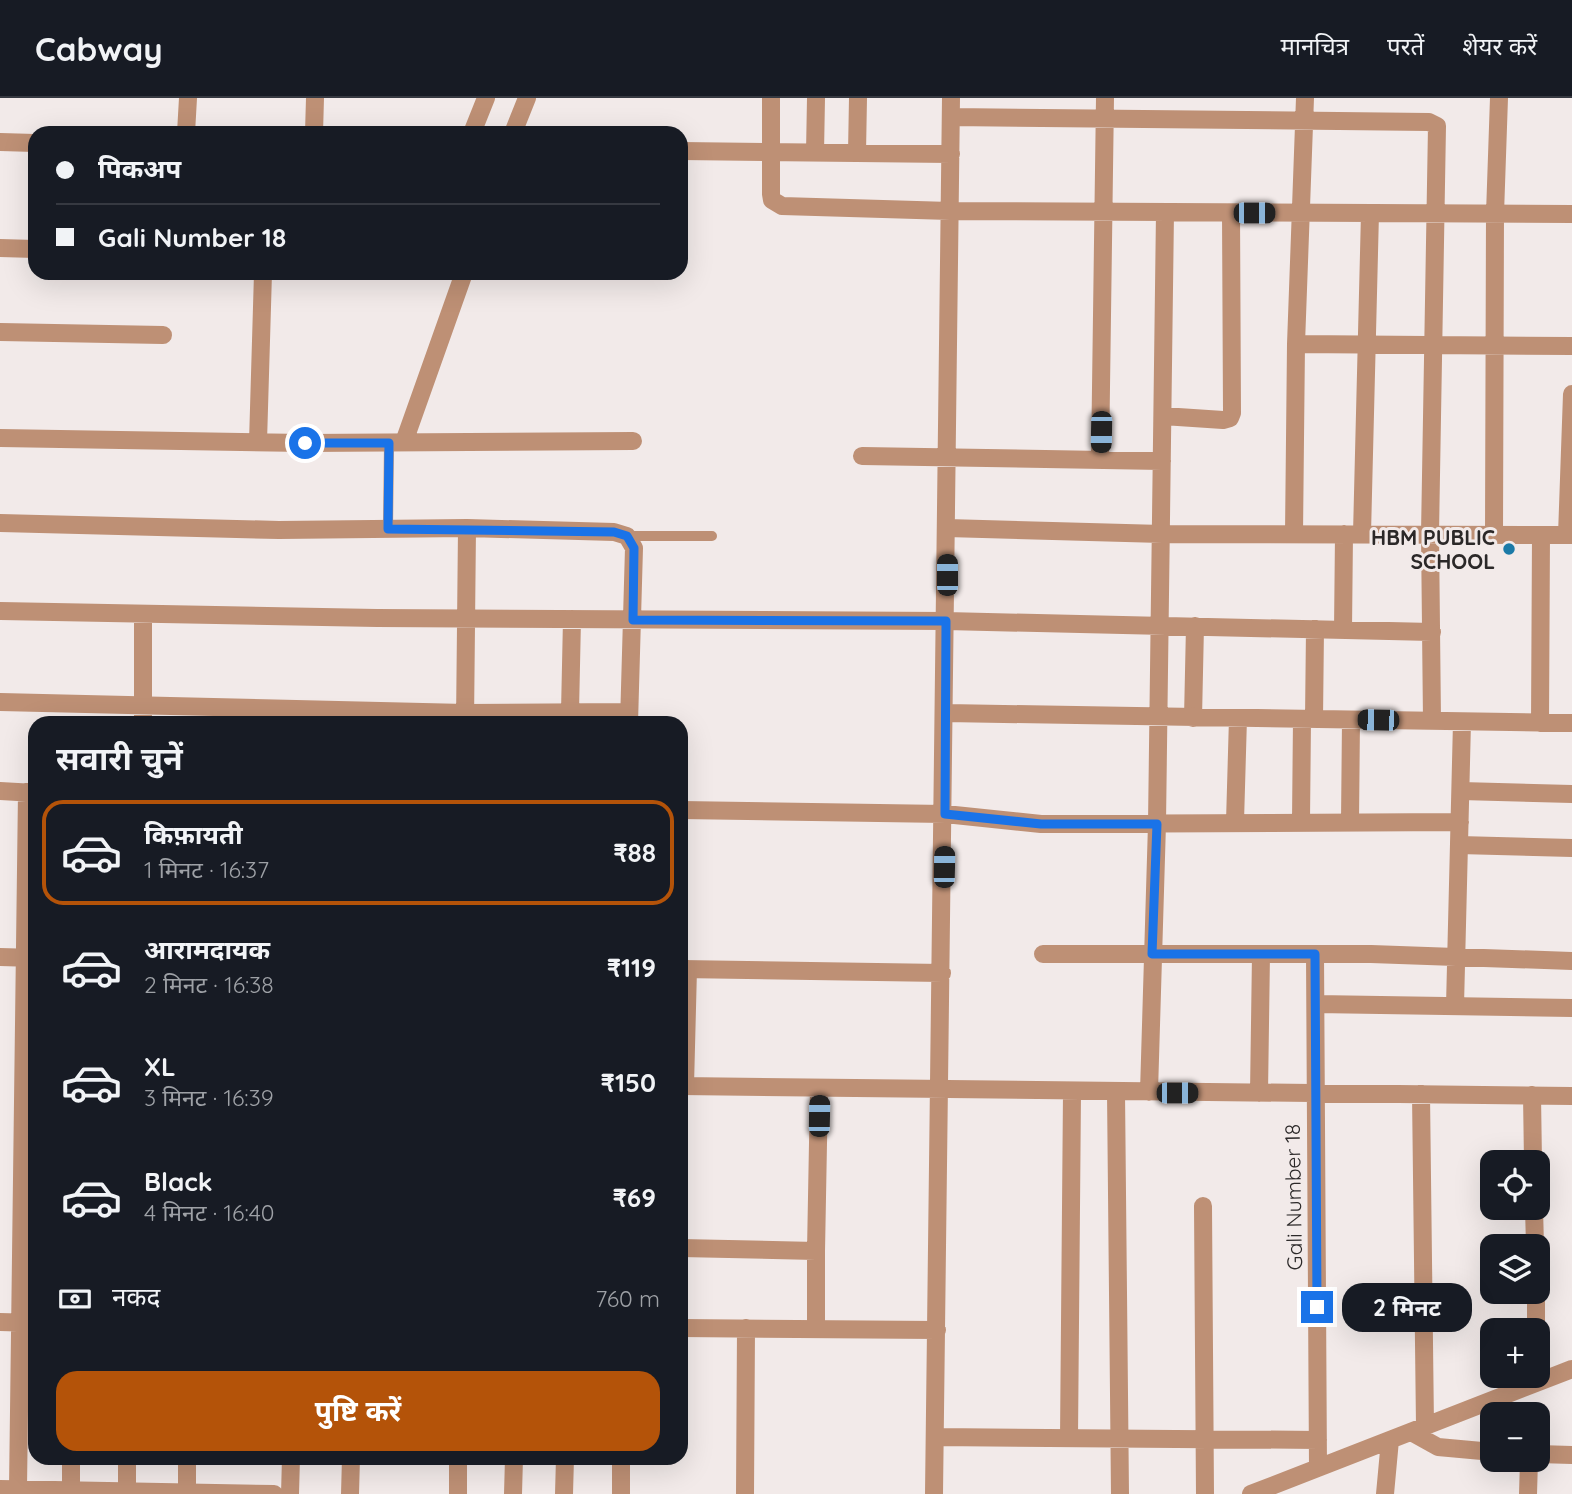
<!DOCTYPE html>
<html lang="hi">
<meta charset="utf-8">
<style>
body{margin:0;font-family:Quicksand,"Noto Sans Devanagari",sans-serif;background:#20242c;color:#f1f3f6;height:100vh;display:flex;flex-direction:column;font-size:26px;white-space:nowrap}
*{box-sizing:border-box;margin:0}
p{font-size:23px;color:#9ea1a6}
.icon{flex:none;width:38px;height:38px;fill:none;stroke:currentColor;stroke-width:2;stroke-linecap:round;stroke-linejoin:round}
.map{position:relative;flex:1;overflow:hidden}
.drawer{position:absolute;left:28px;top:618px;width:660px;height:749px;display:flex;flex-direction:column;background:#171b24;border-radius:21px;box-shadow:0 7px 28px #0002}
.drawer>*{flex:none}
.top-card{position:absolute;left:28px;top:28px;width:660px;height:154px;border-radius:21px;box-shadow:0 7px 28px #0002;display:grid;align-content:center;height:154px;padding:0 28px;background:#171b24}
.controls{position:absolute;left:1480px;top:1052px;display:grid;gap:14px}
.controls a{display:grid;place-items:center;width:70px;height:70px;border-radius:14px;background:#171b24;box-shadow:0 7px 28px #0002;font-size:35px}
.end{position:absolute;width:32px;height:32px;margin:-16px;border:9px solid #1a73e8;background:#fff;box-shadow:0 0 0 4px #fff}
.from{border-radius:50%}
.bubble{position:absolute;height:49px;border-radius:21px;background:#171b24;box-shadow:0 7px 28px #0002;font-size:23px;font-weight:700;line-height:49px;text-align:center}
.car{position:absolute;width:21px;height:42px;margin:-21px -10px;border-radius:9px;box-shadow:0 0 5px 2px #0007;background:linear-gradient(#222 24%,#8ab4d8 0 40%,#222 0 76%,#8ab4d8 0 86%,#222 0)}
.top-card b{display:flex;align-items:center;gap:24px;height:66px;font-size:26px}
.top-card b+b{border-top:2px solid #363941}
.top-card i{width:18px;height:18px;background:#f1f3f6}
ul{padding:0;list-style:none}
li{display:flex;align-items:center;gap:21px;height:105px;margin:0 14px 10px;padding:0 14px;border:4px solid transparent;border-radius:21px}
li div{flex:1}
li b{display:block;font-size:26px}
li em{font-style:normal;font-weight:700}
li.on{border-color:#b45309}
li>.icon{width:63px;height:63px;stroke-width:1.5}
h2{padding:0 28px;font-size:32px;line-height:84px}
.pay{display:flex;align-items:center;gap:18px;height:77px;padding:0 28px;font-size:26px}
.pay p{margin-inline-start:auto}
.button{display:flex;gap:14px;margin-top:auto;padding:14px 28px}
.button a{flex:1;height:80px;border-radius:21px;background:#b45309;color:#fff;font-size:28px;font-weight:700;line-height:80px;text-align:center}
header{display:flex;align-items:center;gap:42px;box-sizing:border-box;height:98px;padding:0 35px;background:#171b24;border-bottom:2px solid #363941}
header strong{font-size:33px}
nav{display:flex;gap:38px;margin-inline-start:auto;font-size:24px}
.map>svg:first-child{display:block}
</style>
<header>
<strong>Cabway</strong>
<nav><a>मानचित्र</a><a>परतें</a><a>शेयर करें</a></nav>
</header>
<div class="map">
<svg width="1572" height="1396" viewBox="0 0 1572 1396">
<rect width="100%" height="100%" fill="#f2eae9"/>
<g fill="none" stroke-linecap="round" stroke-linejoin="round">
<path stroke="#be9075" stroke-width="10" d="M388,431l1,-86
M627,438h85"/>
<path stroke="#be9075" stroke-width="18" d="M771,0v96l1,6 10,6 168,5 622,3
M951,19l478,5 8,4 -7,408 2,187
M186,35l2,-35
M314,35l1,-35
M472,35l14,-35
M513,35l14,-35
M0,44l35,1
M681,53l270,3
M815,55l1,-55
M857,55l1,-55
M0,150l35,1
M0,234l163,3
M1296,246l276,2
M1163,318l60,4 7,-2 2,-5 -1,-200
M0,340l305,5 328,-2
M258,344l5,-169
M404,344l60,-169
M862,358l300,5
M1100,362l5,-362
M0,425l279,7 188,-2 147,4 13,4 7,12 -5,175
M947,430l215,6 410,1
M1294,436l2,-190 9,-246
M1362,436l8,-321
M1494,437l1,-321 4,-116
M1567,437l5,-141
M0,513l377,7 569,3 486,11
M1343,532l1,-96
M0,604l465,11 164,-1
M570,614l2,-93
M946,615l626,10
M1193,620l2,-92
M1314,621l1,-90
M143,625v-109
M465,625l2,-195
M1540,625l1,-188
M0,693l35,2
M1461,693l111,3
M681,712l264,4 96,10 419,-2
M1301,723l1,-102
M1235,724l3,-104
M1350,724l1,-102
M1459,747l113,3
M1043,856h328l201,7
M1315,856l3,514
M0,859l35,1
M681,871l261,4
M1316,906l256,4
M1455,908l7,-284
M681,988l891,10
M685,988l3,-117
M1116,994l4,402
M1149,994l8,-268 8,-612
M1259,995l2,-139
M1421,996l4,332
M1532,997l1,67
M1203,1108l2,288
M1534,1110l1,38
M681,1150l135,3 3,-162
M1536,1194v38
M0,1224l35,1
M681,1230l256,2
M816,1231v-78
M1411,1334l27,15 55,5
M935,1339l383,3
M1069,1340l3,-346
M1538,1356l34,1
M0,1391l274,5
M18,1391l9,-697
M71,1396v-36
M127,1396v-36
M187,1396v-36
M290,1396l1,-36
M350,1396l1,-36
M458,1396v-36
M513,1396l1,-36
M564,1396l1,-36
M621,1396v-36
M745,1396l1,-166
M934,1396l17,-1396
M1251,1396l321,-125
M1385,1396l5,-54
M1528,1396l1,-34"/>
</g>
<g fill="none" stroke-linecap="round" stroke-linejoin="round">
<path stroke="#1a73e8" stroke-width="9" d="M305,345h84l-1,86 226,3 13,4 7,12 -1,72 313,1 -1,193 96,10h116l-5,130h163l2,353"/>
</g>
<circle fill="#1b7aa7" stroke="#f2eae9" stroke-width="2.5" cx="1509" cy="451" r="7"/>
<g text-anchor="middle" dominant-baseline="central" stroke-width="6" stroke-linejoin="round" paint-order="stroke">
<g font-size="21" font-weight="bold" fill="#2b2828" stroke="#f2eae9" text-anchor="end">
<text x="1495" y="439">HBM PUBLIC<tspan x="1495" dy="24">SCHOOL</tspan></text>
</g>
<g font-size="21" fill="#2b2828" stroke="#f2eae9">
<text transform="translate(1293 1099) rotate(-91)">Gali Number 18</text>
</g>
</g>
</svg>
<div class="controls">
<a><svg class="icon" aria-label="locate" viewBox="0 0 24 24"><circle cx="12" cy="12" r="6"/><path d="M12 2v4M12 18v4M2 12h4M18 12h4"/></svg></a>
<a><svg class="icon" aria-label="layers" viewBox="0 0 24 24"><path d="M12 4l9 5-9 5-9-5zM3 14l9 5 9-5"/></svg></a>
<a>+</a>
<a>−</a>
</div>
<i class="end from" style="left:305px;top:345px"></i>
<i class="end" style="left:1317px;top:1209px"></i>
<div class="bubble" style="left:1342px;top:1185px;width:130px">2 मिनट</div>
<i class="car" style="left:1254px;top:115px;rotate:90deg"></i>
<i class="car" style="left:1101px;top:334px;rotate:181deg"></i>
<i class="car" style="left:947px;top:477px;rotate:0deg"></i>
<i class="car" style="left:1378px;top:622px;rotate:271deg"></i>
<i class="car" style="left:944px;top:769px;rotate:1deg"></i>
<i class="car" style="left:1177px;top:995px;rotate:90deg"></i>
<i class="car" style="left:819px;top:1018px;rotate:1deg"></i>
<div class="top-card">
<b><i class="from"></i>पिकअप</b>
<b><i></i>Gali Number 18</b>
</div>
<section class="drawer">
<h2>सवारी चुनें</h2>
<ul>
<li class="on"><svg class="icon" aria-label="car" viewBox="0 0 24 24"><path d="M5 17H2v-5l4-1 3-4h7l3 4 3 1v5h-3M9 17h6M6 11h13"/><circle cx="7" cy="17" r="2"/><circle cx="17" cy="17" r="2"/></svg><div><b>किफ़ायती</b><p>1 मिनट · 16:37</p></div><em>₹88</em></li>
<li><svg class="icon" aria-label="car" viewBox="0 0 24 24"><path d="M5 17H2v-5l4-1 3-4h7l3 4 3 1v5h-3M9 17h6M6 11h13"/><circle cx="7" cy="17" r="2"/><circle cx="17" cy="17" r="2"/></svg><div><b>आरामदायक</b><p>2 मिनट · 16:38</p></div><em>₹119</em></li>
<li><svg class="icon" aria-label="car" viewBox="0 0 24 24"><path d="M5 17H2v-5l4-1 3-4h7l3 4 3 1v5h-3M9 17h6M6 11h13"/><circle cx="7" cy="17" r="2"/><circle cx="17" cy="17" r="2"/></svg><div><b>XL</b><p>3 मिनट · 16:39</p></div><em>₹150</em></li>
<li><svg class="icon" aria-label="car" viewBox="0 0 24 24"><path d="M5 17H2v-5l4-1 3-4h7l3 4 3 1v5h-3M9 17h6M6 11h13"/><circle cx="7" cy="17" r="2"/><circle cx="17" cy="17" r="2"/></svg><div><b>Black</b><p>4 मिनट · 16:40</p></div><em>₹69</em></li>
</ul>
<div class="pay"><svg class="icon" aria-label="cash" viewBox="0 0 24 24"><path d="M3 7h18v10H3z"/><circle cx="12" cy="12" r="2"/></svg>नकद<p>760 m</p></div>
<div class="button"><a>पुष्टि करें</a></div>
</section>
</div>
